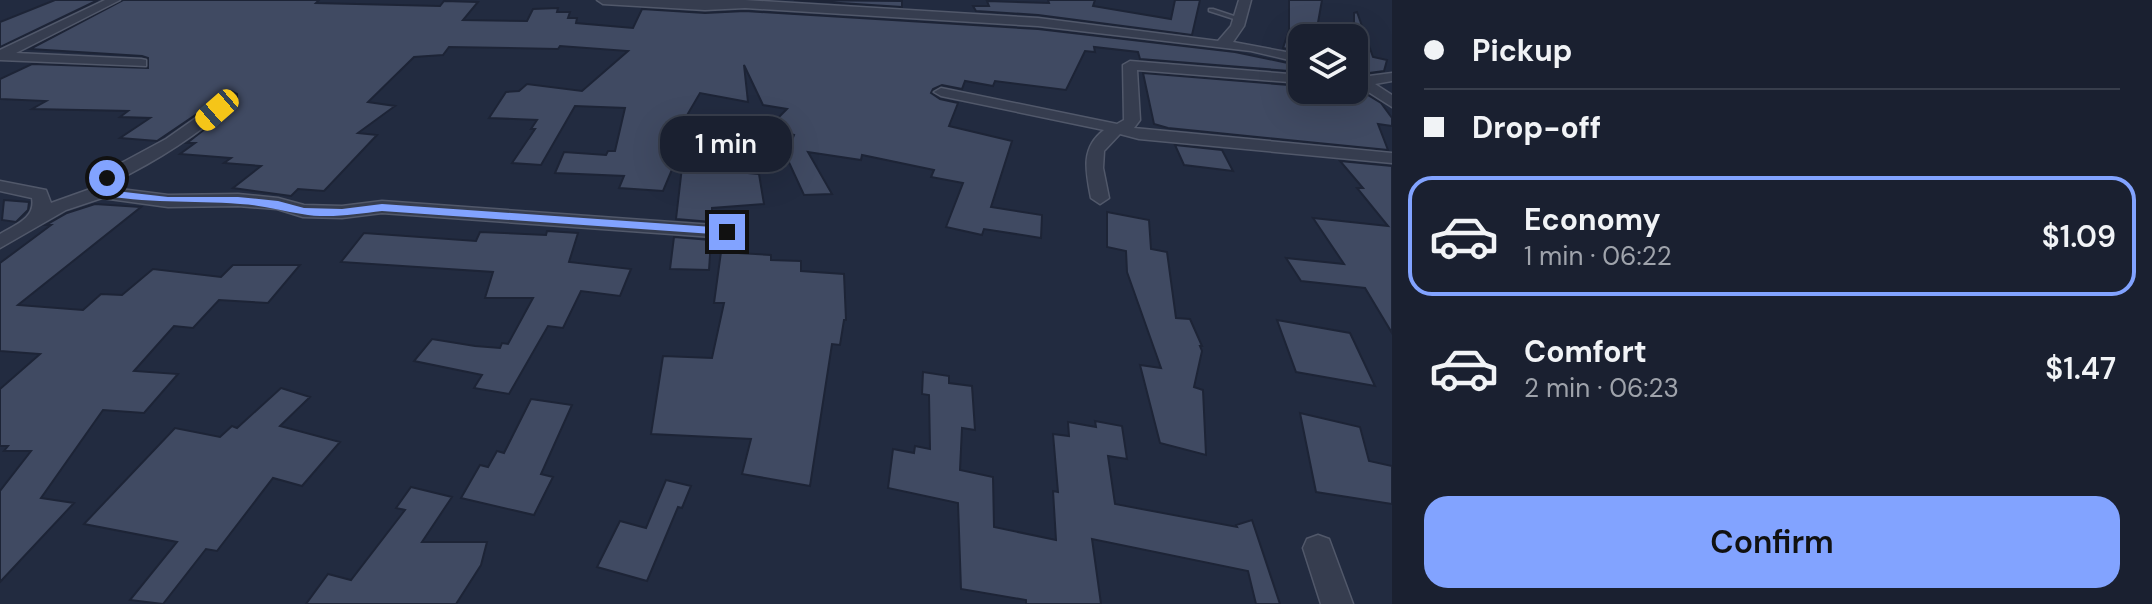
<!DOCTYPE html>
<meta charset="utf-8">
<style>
body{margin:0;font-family:"DM Sans",sans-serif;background:#232838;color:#f1f3f6;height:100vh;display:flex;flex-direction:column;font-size:30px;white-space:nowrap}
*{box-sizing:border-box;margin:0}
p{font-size:26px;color:#9fa3ab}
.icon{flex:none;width:44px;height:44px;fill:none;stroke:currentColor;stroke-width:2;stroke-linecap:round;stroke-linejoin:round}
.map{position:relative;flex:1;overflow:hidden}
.details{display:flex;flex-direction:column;background:#1a2030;width:760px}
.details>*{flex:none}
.top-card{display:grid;align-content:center;height:176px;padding:0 32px;background:#1a2030}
.fabs{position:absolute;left:1288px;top:24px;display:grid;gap:16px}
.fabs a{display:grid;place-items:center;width:80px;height:80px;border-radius:16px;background:#1a2030;box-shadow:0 8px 32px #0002,0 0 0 2px #383e4c;font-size:40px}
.end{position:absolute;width:36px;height:36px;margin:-18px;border:10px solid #82a3ff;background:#111;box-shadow:0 0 0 4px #111}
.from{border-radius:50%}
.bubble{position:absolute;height:56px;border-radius:24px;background:#1a2030;box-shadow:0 8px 32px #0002,0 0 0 2px #383e4c;font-size:26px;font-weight:600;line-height:56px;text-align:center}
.car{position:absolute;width:24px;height:48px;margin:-24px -12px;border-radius:10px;box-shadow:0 0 6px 2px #0007;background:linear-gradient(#f5c518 24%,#345 0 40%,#f5c518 0 76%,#345 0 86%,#f5c518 0)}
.top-card b{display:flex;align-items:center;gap:28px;height:76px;font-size:30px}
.top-card b+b{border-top:2px solid #383e4c}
.top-card i{width:20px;height:20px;background:#f1f3f6}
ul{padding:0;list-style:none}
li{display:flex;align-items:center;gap:24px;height:120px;margin:0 16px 12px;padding:0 16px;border:4px solid transparent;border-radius:24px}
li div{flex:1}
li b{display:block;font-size:30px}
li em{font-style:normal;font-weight:600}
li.on{border-color:#82a3ff}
li>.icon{width:72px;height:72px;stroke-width:1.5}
.primary-button{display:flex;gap:16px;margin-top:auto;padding:16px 32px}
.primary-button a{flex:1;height:92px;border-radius:24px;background:#82a3ff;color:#111;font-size:32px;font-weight:600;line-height:92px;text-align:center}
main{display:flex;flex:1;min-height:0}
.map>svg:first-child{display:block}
</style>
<main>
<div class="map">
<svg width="1392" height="604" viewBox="0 0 1392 604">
<rect width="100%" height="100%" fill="#222b40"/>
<path fill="#404a62" stroke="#1d2436" stroke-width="2" d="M55,0h43l-98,47v-25z
M123,0h196l-3,3 124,3 4,-5 34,1 -15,18 64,1 6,-12 25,-1 -1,4h13l-2,6h9l-1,5 57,5 9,-19 63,4 40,-2 293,18 197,23 67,14v6l-162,-13 -2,-7 -44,-5 1,5 -10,-1 -19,39 -71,-9 -2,5 -28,-5 -3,8 -20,-4 -9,4 -2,4 9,6 18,4 -9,23 63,15 -21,66 51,8 -1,23 -57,-9 -2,6 -36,-8 17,-44 -32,-6 3,-7 -72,-15 -1,5 -53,-8 24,42 -28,1 -18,-39 8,-21 -26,-7 19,-19 -24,-4 -19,-40 4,37 -48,-9 -31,53h13l-19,45 -44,-3 5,-12 -69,-3 9,-21 42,3 2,-4h7l10,-43 -50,-2 -34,59 -29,-2 23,-34h-4l6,-9 -48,-2 17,-26 13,-1 8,-7 55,7 46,-40 -68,-5 -2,3 -109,-2 -6,8 -29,2 -46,45 27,4 -37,27 19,2 -53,56 -26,-2 -7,7 -58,-8 28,-22 -37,-3 7,-5 -51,-4 15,-11h-8l50,-39v-10l-6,-3 -74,50 -37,-3 30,-20 -30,-1 8,-6 -96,-2 14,-8 -46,-2v-20l32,-15 116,4v-10l-6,-2 -112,-7z
M794,0l108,1v6z
M1048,0h47l-2,6 78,13 4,-19h25l-8,35 -154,-20 -62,-4 -3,-5h16l-2,-5 62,2z
M1289,0h33l-6,34 -14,-2v20l-19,-4 6,-18z
M1357,12l16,45 14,3 -3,11 -30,4v-62z
M1143,73l159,13v4l52,2v-3h4l23,14 11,15v8l-14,-2 10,26 -220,-22 -14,-4z
M1175,145l47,5 11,21 -49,-6z
M684,150l43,2 -2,19 34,3 5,30 -52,4v14l-36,-3z
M1340,161l52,5v167l-27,-45 -64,-7 -15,-23 58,6 -31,-46 75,8 -31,-38h6z
M4,200l25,2 -1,8 -12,12 -14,-2z
M95,204l46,3 -123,98 65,5 18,-16 21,1 31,-26 68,8 12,-12h67l-32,38 -49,-3 -26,28 -19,-2 -40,45 44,3 -34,39 -41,-3 -62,88 33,5 -74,79v-91l31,-40h-27l4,-5h-8v-57l40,-35 -40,-3v-88l51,-38h-5l21,-12z
M1107,212l42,8 2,29 16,3 9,66 14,1 12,27h-2l2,5 -8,36 9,3 3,65 -46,-12 -20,-78 21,3 -34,-96 -1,-21 -19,-4z
M547,231l31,2 -9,29 62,7 -11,27 -39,-5 -18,37 -15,-2 -39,68 -35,-6 8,-13 -68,-14 18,-22 43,7 25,2 2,-5 6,1 25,-46h-48l8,-26 -152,-10 23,-29 112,8 4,-9 66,3z
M674,237l37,3 -2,30 -39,-1z
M721,252l50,3v5l30,1v10l43,3 2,46h-2l-4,25 -8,-1 -22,142 -68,-12 9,-35 -100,-5 12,-78 49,2 12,-55h-10z
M1277,320l73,13 25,53 -79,-14z
M923,372l26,4v7l23,3 3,44 -13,-2 -2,42 33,7 1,50 62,13 -3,-49 5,1 -5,-58 16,2 -1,-14 28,5 -1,-6 27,5 5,33 -19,-3 7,48 122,23 -1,-2 16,-5 28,84h-24l-8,-33 -156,-32 9,65h-75v-4l-65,-11 -3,-86 -70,-15 5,-39 21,4 1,-7 15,3 -1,-54 -7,-1z
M281,388l29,9 -30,29 60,16 -38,44 -29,-8 -56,73 -11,-2 -43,55 -33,-4 47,-58 -93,-18 91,-96 45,9 12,-11 5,2z
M531,399l41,6 -31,69 12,3 -19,38 -73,-17 19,-33 8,2 9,-16 7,2z
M1300,413l60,14 9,34 23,5v38l-76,-12z
M666,480l25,6 -9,22 -4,-1 -31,74 -50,-14 23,-46 26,7z
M411,487l41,10 -30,45h65l-6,23 -25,39h-150l22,-30 23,6 54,-70 -9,-2z"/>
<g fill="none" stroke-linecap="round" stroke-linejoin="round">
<g stroke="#51586a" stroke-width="3">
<path id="lane" d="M1209,9h4l30,10 -3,2 -31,-10z"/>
</g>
<g stroke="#51586a" stroke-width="3">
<path id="street" d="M105,0h15l-104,53 125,6 5,1v6l-146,-6v-10z
M597,0h148l293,18 180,23 13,-15 8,-26h12l-7,26 -11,16 69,13v8l-51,-12 -213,-25 -293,-18 -40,2 -102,-6z
M1130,61l172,14v8l-165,-13 3,50 -6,8 258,25v10l-253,-24 -19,-5 -16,17 -1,17 6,30 -9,6 -9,-6c-5,-26 -11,-50 13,-68l-163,-34 -7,-4 7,-4 176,36 7,-4 -1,-55z
M1392,73v8l-17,3 17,11v12l-33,-21h-5v-8z
M230,94l5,2v6c-37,32 -76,58 -120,79l-3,7 56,7 70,-1 40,4 26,7 38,1 40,-5 345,25 10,6 -10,6 -345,-25 -40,5 -39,-1 -26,-8 -39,-3 -70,1 -66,-9 -36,12 -66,38v-14c15,-9 36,-16 32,-36l-32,-7v-10l46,9 5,13 42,-15 8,-14 65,-35z
M1318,535l11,4 24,65h-32l-18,-56 4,-9z"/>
</g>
<use href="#lane" fill="#363d4f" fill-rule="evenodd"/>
<use href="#street" fill="#363d4f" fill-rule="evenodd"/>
</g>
<path fill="#82a3ff" d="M107,175l5,3 -5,12 61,7h70l40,4 26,7 38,1 40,-5 345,24 6,4 -6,3 -345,-24c-26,3 -54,8 -80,3 -21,-3 -40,-9 -62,-10 -48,-4 -95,0 -143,-10l5,-16z"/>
</svg>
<div class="fabs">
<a><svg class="icon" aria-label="layers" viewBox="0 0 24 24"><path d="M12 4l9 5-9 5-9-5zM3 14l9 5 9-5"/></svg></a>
</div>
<i class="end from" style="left:107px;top:178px"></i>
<i class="end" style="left:727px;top:232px"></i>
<div class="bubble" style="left:660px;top:116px;width:132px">1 min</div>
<i class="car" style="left:217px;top:110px;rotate:229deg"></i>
</div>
<section class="details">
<div class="top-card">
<b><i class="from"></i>Pickup</b>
<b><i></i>Drop-off</b>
</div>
<ul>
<li class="on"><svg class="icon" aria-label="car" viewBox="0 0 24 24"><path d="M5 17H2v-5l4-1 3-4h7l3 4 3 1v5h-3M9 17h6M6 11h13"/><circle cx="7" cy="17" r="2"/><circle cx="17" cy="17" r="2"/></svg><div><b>Economy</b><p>1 min · 06:22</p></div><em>$1.09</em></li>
<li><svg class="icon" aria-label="car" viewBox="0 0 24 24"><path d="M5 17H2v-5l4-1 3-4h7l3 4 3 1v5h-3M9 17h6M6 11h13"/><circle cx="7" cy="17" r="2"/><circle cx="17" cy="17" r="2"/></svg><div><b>Comfort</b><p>2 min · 06:23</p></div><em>$1.47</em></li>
</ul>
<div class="primary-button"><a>Confirm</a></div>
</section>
</main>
